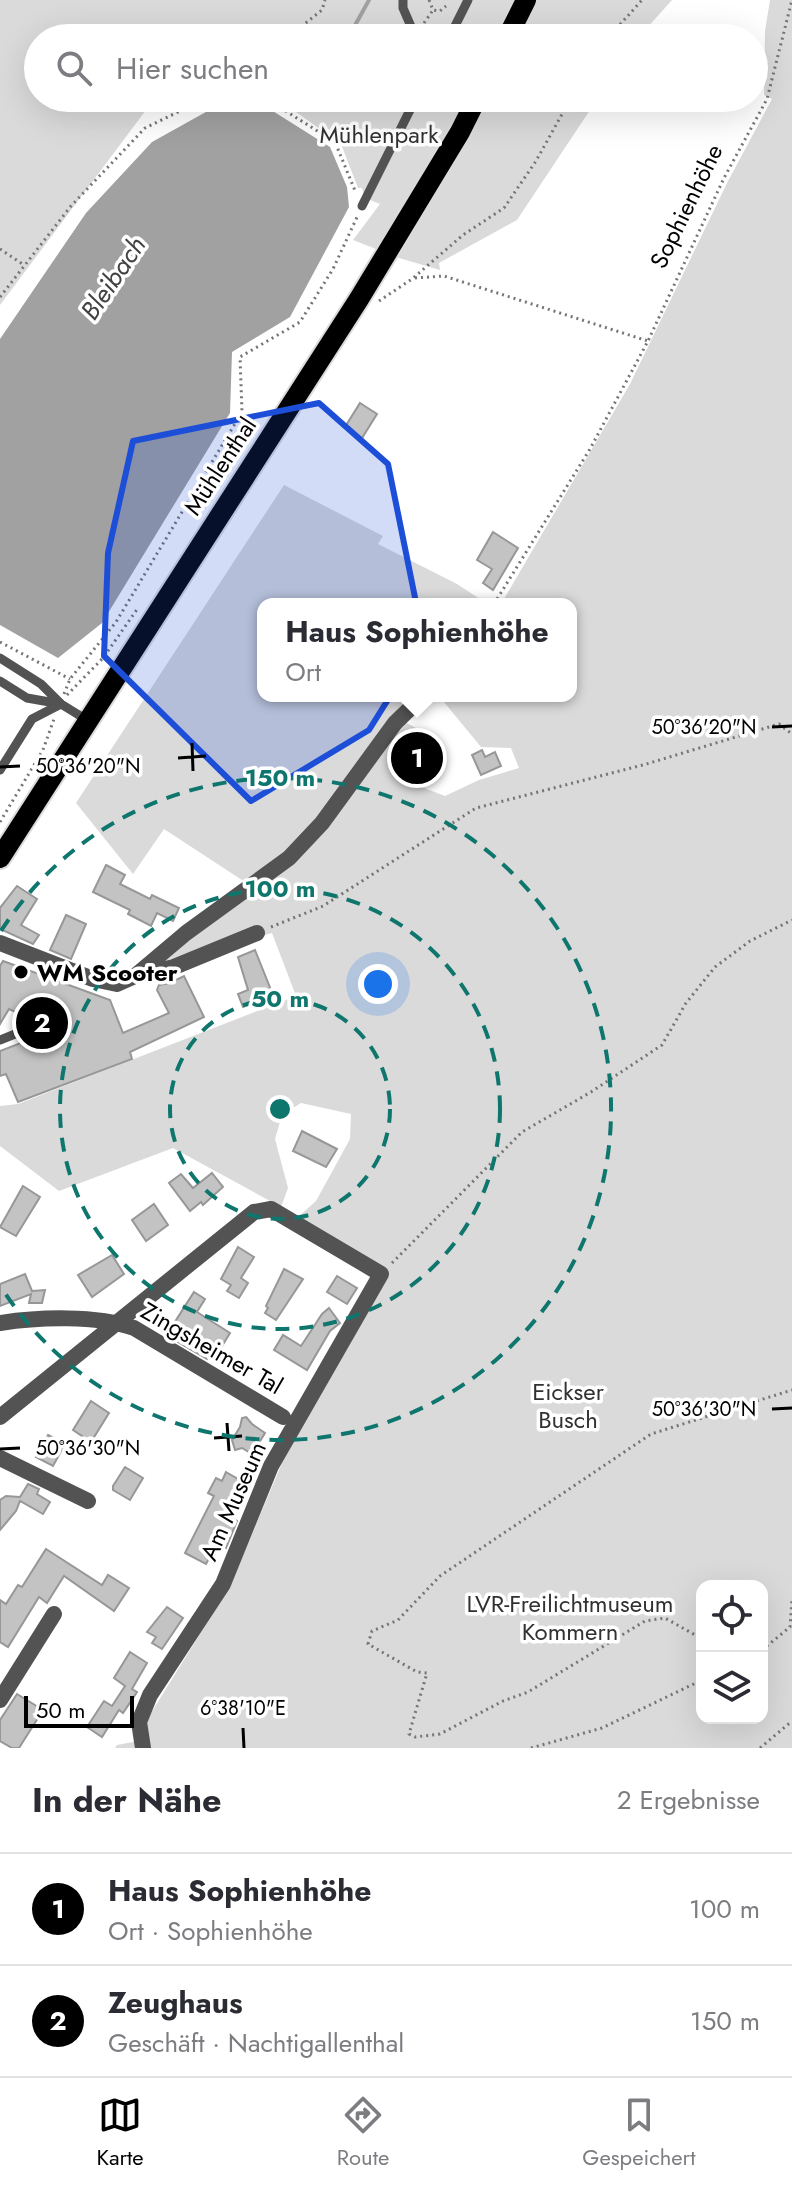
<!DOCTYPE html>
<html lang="de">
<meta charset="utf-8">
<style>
body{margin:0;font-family:Jost,sans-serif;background:#f2f2f3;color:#2b2b33}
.controls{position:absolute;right:24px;bottom:24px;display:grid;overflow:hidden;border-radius:16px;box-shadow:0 8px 32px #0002}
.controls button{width:72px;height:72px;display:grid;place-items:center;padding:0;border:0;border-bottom:2px solid #e1e1e2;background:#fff;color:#2b2b33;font:40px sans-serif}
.scale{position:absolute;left:24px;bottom:20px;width:110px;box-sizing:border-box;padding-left:8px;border:4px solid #000;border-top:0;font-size:22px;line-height:28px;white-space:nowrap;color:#000;-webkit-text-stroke:6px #fff;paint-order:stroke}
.you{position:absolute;left:378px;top:984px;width:28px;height:28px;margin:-20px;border:6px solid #fff;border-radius:50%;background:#1a73e8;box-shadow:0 0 0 12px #1a73e833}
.badge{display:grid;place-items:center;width:52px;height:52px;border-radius:50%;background:#000;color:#fff;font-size:26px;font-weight:700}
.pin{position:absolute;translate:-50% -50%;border:4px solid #fff;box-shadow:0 2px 8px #0006}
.popup{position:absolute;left:257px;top:598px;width:320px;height:104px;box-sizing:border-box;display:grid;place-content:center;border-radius:16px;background:#fff;filter:drop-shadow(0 2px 6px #0005);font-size:26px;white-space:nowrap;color:#7c7c81}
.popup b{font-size:30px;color:#2b2b33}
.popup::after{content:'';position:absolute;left:50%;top:100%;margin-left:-16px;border:16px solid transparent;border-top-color:#fff}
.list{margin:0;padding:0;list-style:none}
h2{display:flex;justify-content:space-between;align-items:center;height:104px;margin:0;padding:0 32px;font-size:34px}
h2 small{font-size:26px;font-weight:400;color:#7c7c81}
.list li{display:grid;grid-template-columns:52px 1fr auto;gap:24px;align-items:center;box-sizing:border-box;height:112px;padding:0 32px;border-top:2px solid #e1e1e2}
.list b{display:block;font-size:30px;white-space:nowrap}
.list p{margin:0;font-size:26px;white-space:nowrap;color:#7c7c81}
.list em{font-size:26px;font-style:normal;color:#7c7c81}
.icon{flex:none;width:44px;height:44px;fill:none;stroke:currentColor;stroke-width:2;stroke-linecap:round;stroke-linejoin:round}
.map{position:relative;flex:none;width:792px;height:1748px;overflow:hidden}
.search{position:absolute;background:#fff;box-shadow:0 8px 32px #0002;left:24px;right:24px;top:24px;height:88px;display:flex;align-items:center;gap:20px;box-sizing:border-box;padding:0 28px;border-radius:44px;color:#7c7c81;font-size:30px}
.sheet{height:328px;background:#fff}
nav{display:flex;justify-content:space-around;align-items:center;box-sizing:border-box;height:112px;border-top:2px solid #e1e1e2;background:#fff;font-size:22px;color:#7c7c81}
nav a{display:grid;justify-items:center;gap:4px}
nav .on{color:#000}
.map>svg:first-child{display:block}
.green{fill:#dadada;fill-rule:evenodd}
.water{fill:#a1a1a1}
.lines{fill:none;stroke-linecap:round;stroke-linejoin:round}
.stream{stroke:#a1a1a1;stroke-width:4}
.building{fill:#c3c3c3;stroke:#979797;stroke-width:2}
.primary-casing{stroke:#dbdbdb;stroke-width:24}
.path{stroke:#757575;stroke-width:3;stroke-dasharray:2 4;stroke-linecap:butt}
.lane{stroke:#535353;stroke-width:9}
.street{stroke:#535353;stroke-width:16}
.primary{stroke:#000;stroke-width:20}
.marked{fill:#1d4ed8;fill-opacity:0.2;stroke:#1d4ed8;stroke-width:6;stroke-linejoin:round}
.ticks{fill:none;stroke:#000;stroke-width:3}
.ring{fill:none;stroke:#0f766e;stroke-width:4;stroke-dasharray:14 10}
.poi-dot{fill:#000;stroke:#fff;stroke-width:3}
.labels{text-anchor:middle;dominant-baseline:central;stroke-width:7;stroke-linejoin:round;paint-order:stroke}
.park-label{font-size:24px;fill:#313131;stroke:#fff}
.street-label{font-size:24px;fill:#000;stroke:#fff}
.poi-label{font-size:24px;font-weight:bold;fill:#000;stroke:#fff;text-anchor:start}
.water-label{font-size:26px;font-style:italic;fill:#424242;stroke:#fff}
.ticks-label{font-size:20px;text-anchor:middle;fill:#000;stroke:#fff;stroke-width:7;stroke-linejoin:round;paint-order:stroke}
.centre{fill:#0f766e;stroke:#fff;stroke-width:4}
.ring-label{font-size:24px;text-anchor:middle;font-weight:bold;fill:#0f766e;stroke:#fff;stroke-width:7;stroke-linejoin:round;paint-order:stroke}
</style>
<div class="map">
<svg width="792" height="1748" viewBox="0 0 792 1748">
<rect width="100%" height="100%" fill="#fff"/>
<g class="green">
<path d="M0,0H672L638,38H38V98H155L0,305Z"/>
<path d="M770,0H792V1748H115L117,1745L133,1742L231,1584L282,1463L383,1277L297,1218L316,1201L350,1139L351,1114L301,1103L282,1115L275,1139L288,1188L281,1207L173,1148L59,1191L0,1146V1106L18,1104L296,996L272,933L161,965L159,959L274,875L403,721L416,728L400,756L398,778L445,796L479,780L519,768L511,748L481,747L439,696H571V604H501L630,384L728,181L772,99L764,95L765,31ZM702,1586H762V1718H702Z"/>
<path d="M252,98H598L517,220L439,263L440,270L399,258L353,240L380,204L365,198L362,188H358L341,144L282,102L274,98L265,107Z"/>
<path d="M284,485L383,536L378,544L457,584L486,603L263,604V696H414L290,854L248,884L164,829L133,874L76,803Z"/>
</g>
<path class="water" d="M231,98H252L330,147L347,187L349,207L290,317L232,352L230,413L102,623L58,658L0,625V339L86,213L152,142Z"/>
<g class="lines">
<path class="stream" d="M348,38L369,0"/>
</g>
<g class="building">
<path d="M360,403L377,414L362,438L345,427Z"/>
<path d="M493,532L518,548L493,590L483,583L492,569L477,560Z"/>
<path d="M411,744L435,763L426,774L403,756Z"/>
<path d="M482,750L485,757L495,752L501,766L481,775L472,755Z"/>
<path d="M106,865L125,875L120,884L150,899L152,895L179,908L173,921L157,913L151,926L128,914L130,910L93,892Z"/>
<path d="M17,886L37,899L21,925L39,935L33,944L0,929V908Z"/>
<path d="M66,915L86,924L71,959L50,950Z"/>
<path d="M255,950L273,995L243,1007L238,994L248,990L238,957Z"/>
<path d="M3,961L110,1000L123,1033L169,1013L157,990L159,985L170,983L184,976L204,1017L130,1052L132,1059L18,1102L6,1074L0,1076V1051L39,1036L33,1020L9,1009L0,1024V966Z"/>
<path d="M302,1131L337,1149L326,1167L293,1151Z"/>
<path d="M212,1173L223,1187L203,1205L201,1202L190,1211L169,1183L181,1174L193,1188Z"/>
<path d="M23,1186L40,1197L16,1236L0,1227Z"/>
<path d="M154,1204L168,1225L146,1241L132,1220Z"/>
<path d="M238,1247L254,1257L241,1278L248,1283L239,1298L227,1291L231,1285L221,1279Z"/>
<path d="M112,1255L124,1274L92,1297L78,1275Z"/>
<path d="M284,1269L303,1279L276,1320L265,1313L268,1308L266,1306Z"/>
<path d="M25,1274L32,1291L45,1290L42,1303H29L31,1294L0,1306V1284Z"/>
<path d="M337,1276L357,1288L347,1304L327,1292Z"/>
<path d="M194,1292L205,1299L197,1312L230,1333L216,1356L211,1353L207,1359L171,1338L176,1331L171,1328Z"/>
<path d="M329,1308L340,1323L330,1331L307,1370L274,1350L283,1335L301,1346L322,1314Z"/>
<path d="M91,1401L109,1413L91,1442L73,1430Z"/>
<path d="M246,1417L252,1424L265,1433L252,1454L242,1448L235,1450L232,1440L240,1427L242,1418Z"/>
<path d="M48,1435L65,1444L53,1466L36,1457Z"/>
<path d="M125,1467L143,1478L130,1500L113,1490V1486Z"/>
<path d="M226,1472L243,1482L226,1514L237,1521L226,1548L217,1544L206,1564L185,1553L214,1496L208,1493L216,1478L222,1481Z"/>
<path d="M28,1484L39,1489L37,1494L50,1502L43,1514L20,1501L16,1511L0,1530V1500L6,1496L20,1497Z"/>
<path d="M46,1549L102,1585L108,1575L129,1588L114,1611L64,1576L47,1603L39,1597L8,1647L0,1642V1600L6,1604L18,1585L22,1587Z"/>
<path d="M167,1607L183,1618L162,1649L152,1643L156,1637L147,1632Z"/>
<path d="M130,1652L147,1663L132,1689L137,1692L123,1713L119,1710L102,1737L87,1727L104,1701L112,1706L125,1686L114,1678Z"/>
<path d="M17,1694L43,1710L19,1748H12L0,1741V1720Z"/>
</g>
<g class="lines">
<g class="primary-casing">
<g id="primary">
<path d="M507,38L526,0"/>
<path d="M0,858L359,299L460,132L477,98"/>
</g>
</g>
<g class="path">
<path d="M429,0L433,10L440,11L446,6"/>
<path d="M424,23L433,10"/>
<path d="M287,38L322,10L325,0"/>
<path d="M608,38L642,0"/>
<path d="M265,98L335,142L356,193"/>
<path d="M0,249L24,265"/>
<path d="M415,278L444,276L648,341"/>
<path d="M0,297L71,206L145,128L207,98"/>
<path d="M379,301L412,279L463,235L504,208L536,161L571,98"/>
<path d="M494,604L590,449L648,341L724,178L767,99L792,0"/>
<path d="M0,642L70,679"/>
<path d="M64,694L70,679L116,622L242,412L240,357L300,322L333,269L358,215"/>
<path d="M67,695L103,658L138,608"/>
<path d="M0,822L43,750L54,719"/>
<path d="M271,927L323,906L476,808L643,765L779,724L792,734"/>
<path d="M392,1263L522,1132L591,1092L662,1045L686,1003L715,967L750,941L792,920"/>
<path d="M702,1643L697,1636L665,1618L645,1621L528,1692L503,1701L440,1734L415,1737L409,1734L427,1673L417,1672L368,1644L372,1631L398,1620L440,1576L651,1434L792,1390"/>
<path d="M762,1650L790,1627L792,1600"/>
<path d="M531,1748L602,1728L702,1680"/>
<path d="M760,1748L792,1721"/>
</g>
<g class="lane">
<path d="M403,0V8L416,38"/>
<path d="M449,38L468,0"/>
<path d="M362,206L416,98"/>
<path d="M0,658L41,684L61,704L87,720"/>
<path d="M0,681L27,698L61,704"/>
<path d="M0,770L32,719L61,704"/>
<path d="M0,1040L25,1030"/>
</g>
<g class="street">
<path d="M0,943L93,979L117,984L135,976L174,967L257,933"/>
<path d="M135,976L186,933L289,858L322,823L395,723L423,696"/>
<path d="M0,1323C39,1317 96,1315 134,1328L283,1417"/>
<path d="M0,1417L254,1212L271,1209L381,1274L271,1466L223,1584L150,1695L139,1722L143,1748"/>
<path d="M0,1458L88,1501"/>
<path d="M0,1700L54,1614"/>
</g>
<use href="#primary" class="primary"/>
</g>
<path class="marked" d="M319,403L388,464L424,642L369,730L251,801L104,656L108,553L133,441Z"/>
<path class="ticks" d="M772,727L792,726M192,743L193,771M178,758L206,756M0,767L20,766M772,1409L792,1408M227,1423L229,1451M214,1438L242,1436M0,1449L20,1448M243,1728L244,1748"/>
<g class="ring">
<circle cx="280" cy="1109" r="110"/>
<circle cx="280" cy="1109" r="220"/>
<path d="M1 931A331 331 0 1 1 1 1287"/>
</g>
<circle class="poi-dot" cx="21" cy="972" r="8"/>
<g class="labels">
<g class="park-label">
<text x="379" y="134">Mühlenpark</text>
<text x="568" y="1391">Eickser<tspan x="568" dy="28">Busch</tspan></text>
<text x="570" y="1603">LVR-Freilichtmuseum<tspan x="570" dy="28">Kommern</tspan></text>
</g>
<g class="street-label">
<text transform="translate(686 206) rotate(-64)">Sophienhöhe</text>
<text transform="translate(220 466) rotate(-57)">Mühlenthal</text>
<text transform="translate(212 1348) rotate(30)">Zingsheimer Tal</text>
<text transform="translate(233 1501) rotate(-66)">Am Museum</text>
</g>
<g class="poi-label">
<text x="37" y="972">WM Scooter</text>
</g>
<g class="water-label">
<text transform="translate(113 278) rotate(-56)">Bleibach</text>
</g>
</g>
<g class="ticks-label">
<text x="704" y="734">50°36'20"N</text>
<text x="88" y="773">50°36'20"N</text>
<text x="704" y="1416">50°36'30"N</text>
<text x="88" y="1455">50°36'30"N</text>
<text x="243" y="1715">6°38'10"E</text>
</g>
<circle cx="280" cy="1109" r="12" class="centre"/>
<g class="ring-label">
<text x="280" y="786">150 m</text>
<text x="280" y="897">100 m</text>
<text x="280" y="1007">50 m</text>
</g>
</svg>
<div class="controls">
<button><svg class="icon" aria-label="locate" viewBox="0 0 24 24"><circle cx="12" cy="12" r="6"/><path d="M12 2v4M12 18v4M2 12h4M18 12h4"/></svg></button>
<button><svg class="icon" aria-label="layers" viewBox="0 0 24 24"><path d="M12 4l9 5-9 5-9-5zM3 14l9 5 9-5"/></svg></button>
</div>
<div class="scale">50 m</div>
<div class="you"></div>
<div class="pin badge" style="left:417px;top:758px">1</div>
<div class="popup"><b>Haus Sophienhöhe</b>Ort</div>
<div class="pin badge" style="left:42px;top:1023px">2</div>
<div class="search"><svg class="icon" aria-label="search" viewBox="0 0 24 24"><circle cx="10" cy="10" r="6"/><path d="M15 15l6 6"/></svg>Hier suchen</div>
</div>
<section class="sheet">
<h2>In der Nähe<small>2 Ergebnisse</small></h2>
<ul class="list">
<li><span class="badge">1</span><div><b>Haus Sophienhöhe</b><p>Ort · Sophienhöhe</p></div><em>100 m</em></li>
<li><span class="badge">2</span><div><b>Zeughaus</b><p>Geschäft · Nachtigallenthal</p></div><em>150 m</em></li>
</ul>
</section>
<nav>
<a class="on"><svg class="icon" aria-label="map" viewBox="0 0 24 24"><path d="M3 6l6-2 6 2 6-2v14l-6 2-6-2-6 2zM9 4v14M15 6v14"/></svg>Karte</a>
<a><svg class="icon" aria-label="directions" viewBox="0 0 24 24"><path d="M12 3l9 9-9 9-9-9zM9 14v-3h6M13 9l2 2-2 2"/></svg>Route</a>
<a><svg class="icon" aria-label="saved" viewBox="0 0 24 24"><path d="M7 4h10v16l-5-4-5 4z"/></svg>Gespeichert</a>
</nav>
